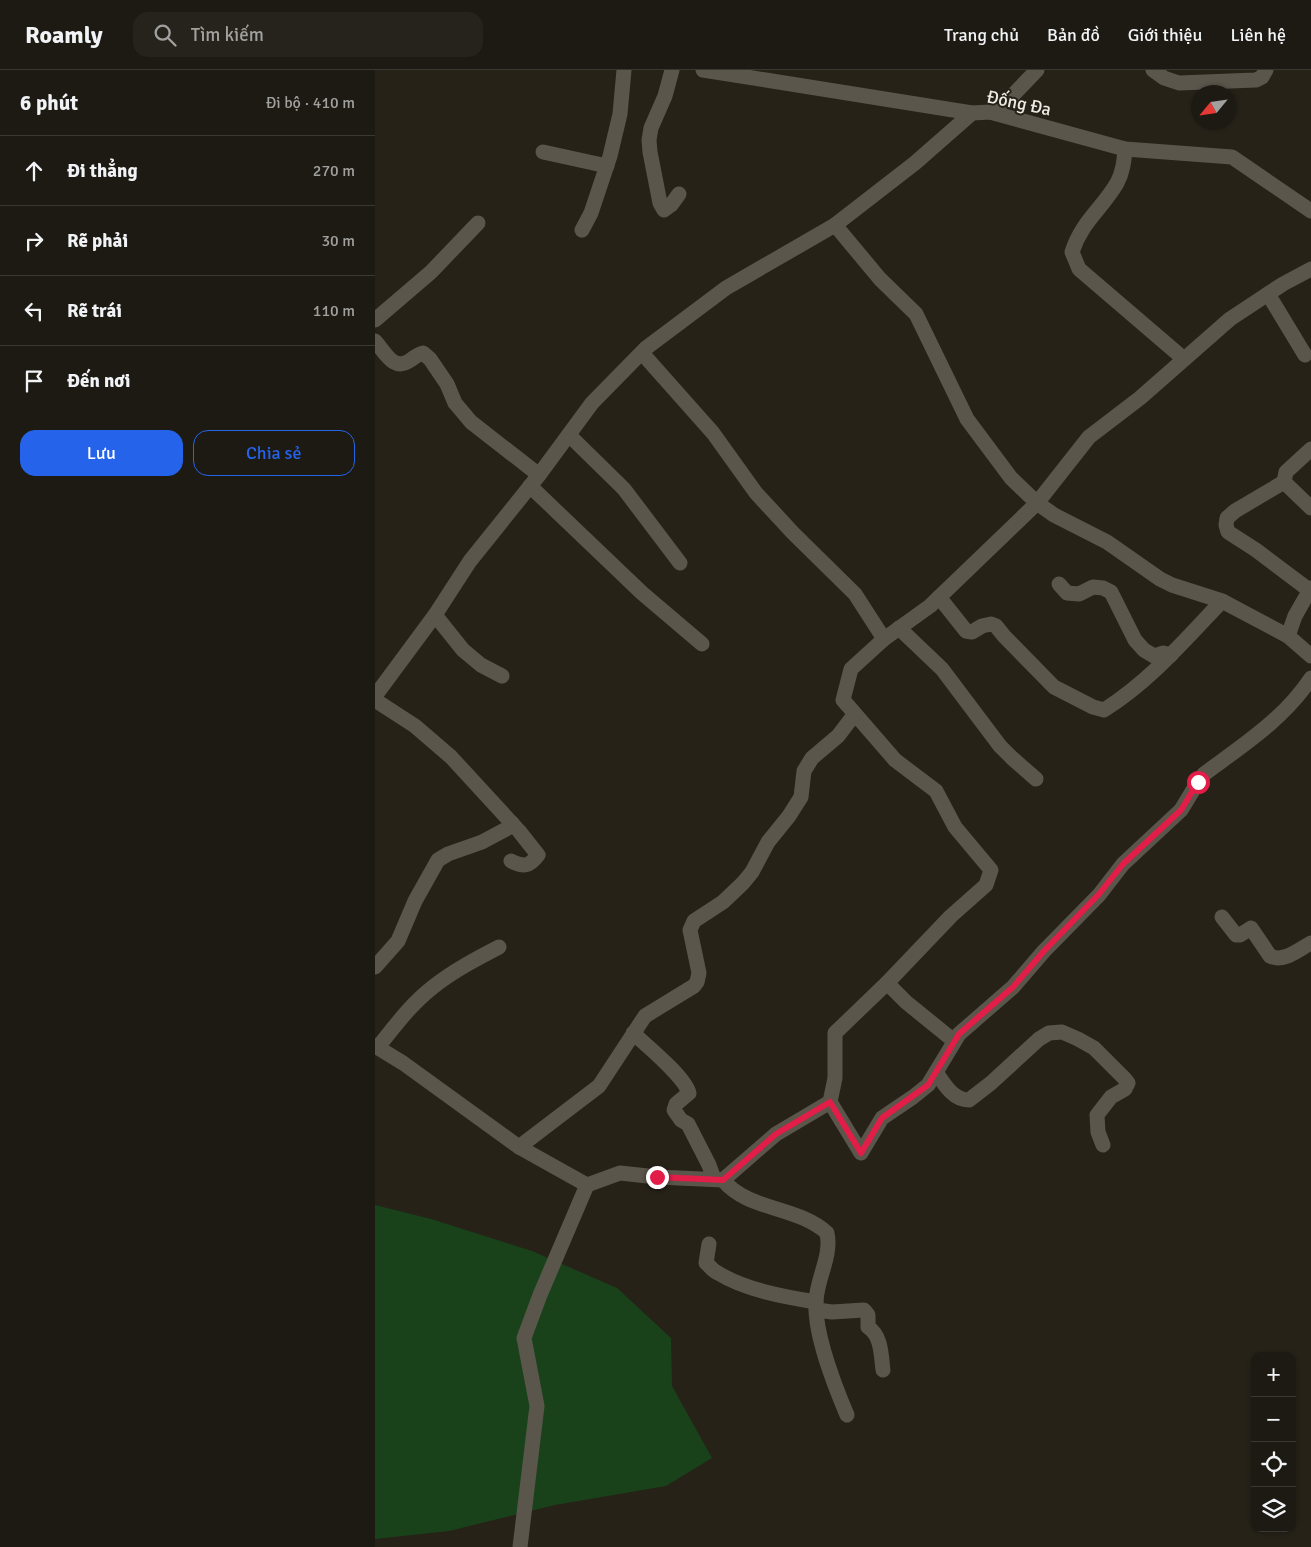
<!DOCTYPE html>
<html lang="vi">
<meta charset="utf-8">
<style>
body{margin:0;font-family:Signika,sans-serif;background:#25231b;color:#f1f3f6}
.controls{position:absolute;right:15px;bottom:15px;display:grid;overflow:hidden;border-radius:10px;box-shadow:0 1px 4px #0004}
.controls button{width:45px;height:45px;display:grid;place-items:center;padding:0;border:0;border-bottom:1px solid #3a3832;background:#1c1a12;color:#f1f3f6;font:25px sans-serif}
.compass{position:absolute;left:816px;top:15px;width:45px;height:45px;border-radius:50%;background:#1c1a12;box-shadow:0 1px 4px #0004;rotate:241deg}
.stop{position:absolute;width:15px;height:15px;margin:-11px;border:4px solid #e11d48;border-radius:50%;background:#fff}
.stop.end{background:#e11d48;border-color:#fff;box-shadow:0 1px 5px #0008}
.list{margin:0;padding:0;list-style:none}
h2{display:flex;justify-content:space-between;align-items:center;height:65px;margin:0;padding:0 20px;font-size:21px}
h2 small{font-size:16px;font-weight:400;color:#a0a19f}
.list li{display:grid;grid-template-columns:32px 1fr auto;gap:15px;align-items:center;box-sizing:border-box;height:70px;padding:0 20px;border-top:1px solid #3a3832}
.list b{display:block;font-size:19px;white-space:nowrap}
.list em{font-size:16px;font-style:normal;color:#a0a19f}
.actions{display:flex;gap:10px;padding:15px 20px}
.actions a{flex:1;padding:11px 0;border:1px solid #2563eb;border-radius:15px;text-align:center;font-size:18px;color:#2563eb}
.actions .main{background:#2563eb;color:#fff}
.icon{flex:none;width:28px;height:28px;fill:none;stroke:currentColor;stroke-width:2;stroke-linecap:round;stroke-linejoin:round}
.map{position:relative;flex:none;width:936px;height:1477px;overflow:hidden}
header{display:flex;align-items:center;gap:30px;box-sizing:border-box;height:70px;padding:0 25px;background:#1c1a12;border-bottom:1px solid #3a3832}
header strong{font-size:24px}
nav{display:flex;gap:28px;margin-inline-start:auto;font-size:18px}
.search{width:350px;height:45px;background:#25231b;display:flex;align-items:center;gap:12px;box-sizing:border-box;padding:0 18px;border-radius:15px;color:#a0a19f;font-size:19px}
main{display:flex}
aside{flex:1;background:#1c1a12}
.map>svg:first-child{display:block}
.green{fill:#19421b}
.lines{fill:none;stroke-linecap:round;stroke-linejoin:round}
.minor{stroke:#5b564b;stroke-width:15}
.route{stroke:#e11d48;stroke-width:6}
.labels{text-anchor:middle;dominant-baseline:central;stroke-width:4;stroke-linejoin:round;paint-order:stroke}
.street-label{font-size:18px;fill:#eeebe4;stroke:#262218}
</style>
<header>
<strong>Roamly</strong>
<div class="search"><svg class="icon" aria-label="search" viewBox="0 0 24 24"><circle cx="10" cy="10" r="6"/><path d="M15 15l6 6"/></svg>Tìm kiếm</div>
<nav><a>Trang chủ</a><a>Bản đồ</a><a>Giới thiệu</a><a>Liên hệ</a></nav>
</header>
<main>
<aside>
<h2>6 phút<small>Đi bộ · 410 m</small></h2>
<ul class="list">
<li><svg class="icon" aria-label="ahead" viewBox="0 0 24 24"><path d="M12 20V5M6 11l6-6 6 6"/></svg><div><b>Đi thẳng</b></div><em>270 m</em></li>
<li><svg class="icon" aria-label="right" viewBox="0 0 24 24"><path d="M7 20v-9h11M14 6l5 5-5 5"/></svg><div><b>Rẽ phải</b></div><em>30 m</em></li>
<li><svg class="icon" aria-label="left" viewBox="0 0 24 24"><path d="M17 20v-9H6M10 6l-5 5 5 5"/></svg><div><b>Rẽ trái</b></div><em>110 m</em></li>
<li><svg class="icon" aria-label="arrive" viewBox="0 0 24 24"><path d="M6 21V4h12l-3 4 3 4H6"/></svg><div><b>Đến nơi</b></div></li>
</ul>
<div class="actions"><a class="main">Lưu</a><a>Chia sẻ</a></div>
</aside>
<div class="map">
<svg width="936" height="1477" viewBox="0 0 936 1477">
<rect width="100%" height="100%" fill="#262218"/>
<path class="green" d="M0,1135L56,1149L157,1181L242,1218L296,1268L297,1316L337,1388L291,1416L180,1435L74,1461L0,1469Z"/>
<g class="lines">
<g class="minor">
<path d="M297,0L290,26L276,58L274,70L275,82L285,133L289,140L296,135L304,124"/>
<path d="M328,0L597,43L615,42L750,79L857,87L936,141"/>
<path d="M778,0L789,8L804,13L881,10L887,7L891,0"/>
<path d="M615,42L638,25L662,0"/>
<path d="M750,79C749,91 748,102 742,113C727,139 707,151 697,182L704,199L809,289"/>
<path d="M168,82L232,96"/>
<path d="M460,155L540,93L597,43"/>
<path d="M207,160L216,143L235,86L245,44L249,0"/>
<path d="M893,224L930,285"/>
<path d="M0,250L56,202L103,153"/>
<path d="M0,271C10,282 18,301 34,291C39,288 43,284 48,283L55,289L72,314L80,333L96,352L164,405"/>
<path d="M267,283L338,363L381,423L418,463L480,524L509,569L555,536L662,433L714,367L765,328L855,249L908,214L936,199"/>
<path d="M194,365L249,419L305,493"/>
<path d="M936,379L911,402L909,412L936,438"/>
<path d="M909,412L860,441L852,448L851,455L853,462L881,480L934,520"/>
<path d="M155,416L267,523L327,574"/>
<path d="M684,514L692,523L704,524L718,517L728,518L736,522L760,570L769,580L779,586L788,583L796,585"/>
<path d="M564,527L591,561L597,562L607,556L616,554L621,556L629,566L679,617L718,637L729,640C775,611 810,570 847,531"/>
<path d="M60,545L88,580L106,595L127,606"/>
<path d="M524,558L567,599L625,676L637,688L661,709"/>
<path d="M913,566L920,546L936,518"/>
<path d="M0,626L60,545L95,491L164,405L217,333L271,278L351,218L460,155L505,209L541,244L592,349L636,408L662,433L679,445L732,472L785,509L797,515L847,531L913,566L936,586"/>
<path d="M0,630L40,656L76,687L144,761L163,785C154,797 149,797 136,791"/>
<path d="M847,847L861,865H865L876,858L895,886C909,893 924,879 936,873"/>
<path d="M0,897L23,871L40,831L63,790L73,784L107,772L135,757L137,753"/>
<path d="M512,913L531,932L579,971"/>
<path d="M258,963C272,976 309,1006 314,1023L301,1034L299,1040L306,1050L313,1054L334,1095L339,1109"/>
<path d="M0,976L28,993L144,1077L212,1115L245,1103L282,1107L348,1110L401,1064L455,1032L460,1008V963L512,913L576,846L611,815L616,800L580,757L561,721L520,690L468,630L476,599L509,569"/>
<path d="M3,977C20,956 36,934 58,917C78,901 101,889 124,877"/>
<path d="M455,1032L486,1083L507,1048L538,1027L553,1015L561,1002"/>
<path d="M728,1075L723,1062L722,1045L736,1027L750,1019L753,1013L749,1008L719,978L703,969L687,962L674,963L664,969L616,1013L594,1030C578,1030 569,1014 561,1002L584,964L638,917L669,881L724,825L748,794L806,740L823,712L829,704C868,675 909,649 936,608"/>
<path d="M144,1077L224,1016L270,946L319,916L322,912L324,903L315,860L319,851L348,832L368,813L377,802L393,772L414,746L426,727L429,701L437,688L463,666L479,645"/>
<path d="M348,1110C373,1141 423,1136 452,1163C457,1186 442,1208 441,1231C439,1264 459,1314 472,1345"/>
<path d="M334,1174L331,1193C335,1196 338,1201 343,1203C370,1220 410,1227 441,1232"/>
<path d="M442,1240L457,1242L489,1240L493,1245V1257C507,1266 506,1286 508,1300"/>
<path d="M145,1477L162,1336L149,1268L165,1225L212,1115"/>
</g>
</g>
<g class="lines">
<path class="route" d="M282,1107L348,1110L401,1064L455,1032L486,1083L507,1048L553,1015L584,964L638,917L669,881L724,824L748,794L806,740L823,712"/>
</g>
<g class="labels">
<g class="street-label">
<text transform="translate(644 33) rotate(12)">Đống Đa</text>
</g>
</g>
</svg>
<div class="controls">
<button>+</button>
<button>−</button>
<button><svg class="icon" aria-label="locate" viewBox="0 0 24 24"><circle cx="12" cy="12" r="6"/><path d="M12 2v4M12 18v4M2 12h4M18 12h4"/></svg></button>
<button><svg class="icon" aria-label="layers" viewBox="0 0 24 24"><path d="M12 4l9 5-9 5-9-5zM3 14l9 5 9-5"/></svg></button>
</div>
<svg class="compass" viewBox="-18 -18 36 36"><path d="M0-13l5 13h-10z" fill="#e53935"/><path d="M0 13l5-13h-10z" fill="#a0a19f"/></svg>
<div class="stop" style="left:823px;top:712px"></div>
<div class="stop end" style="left:282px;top:1107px"></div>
</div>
</main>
